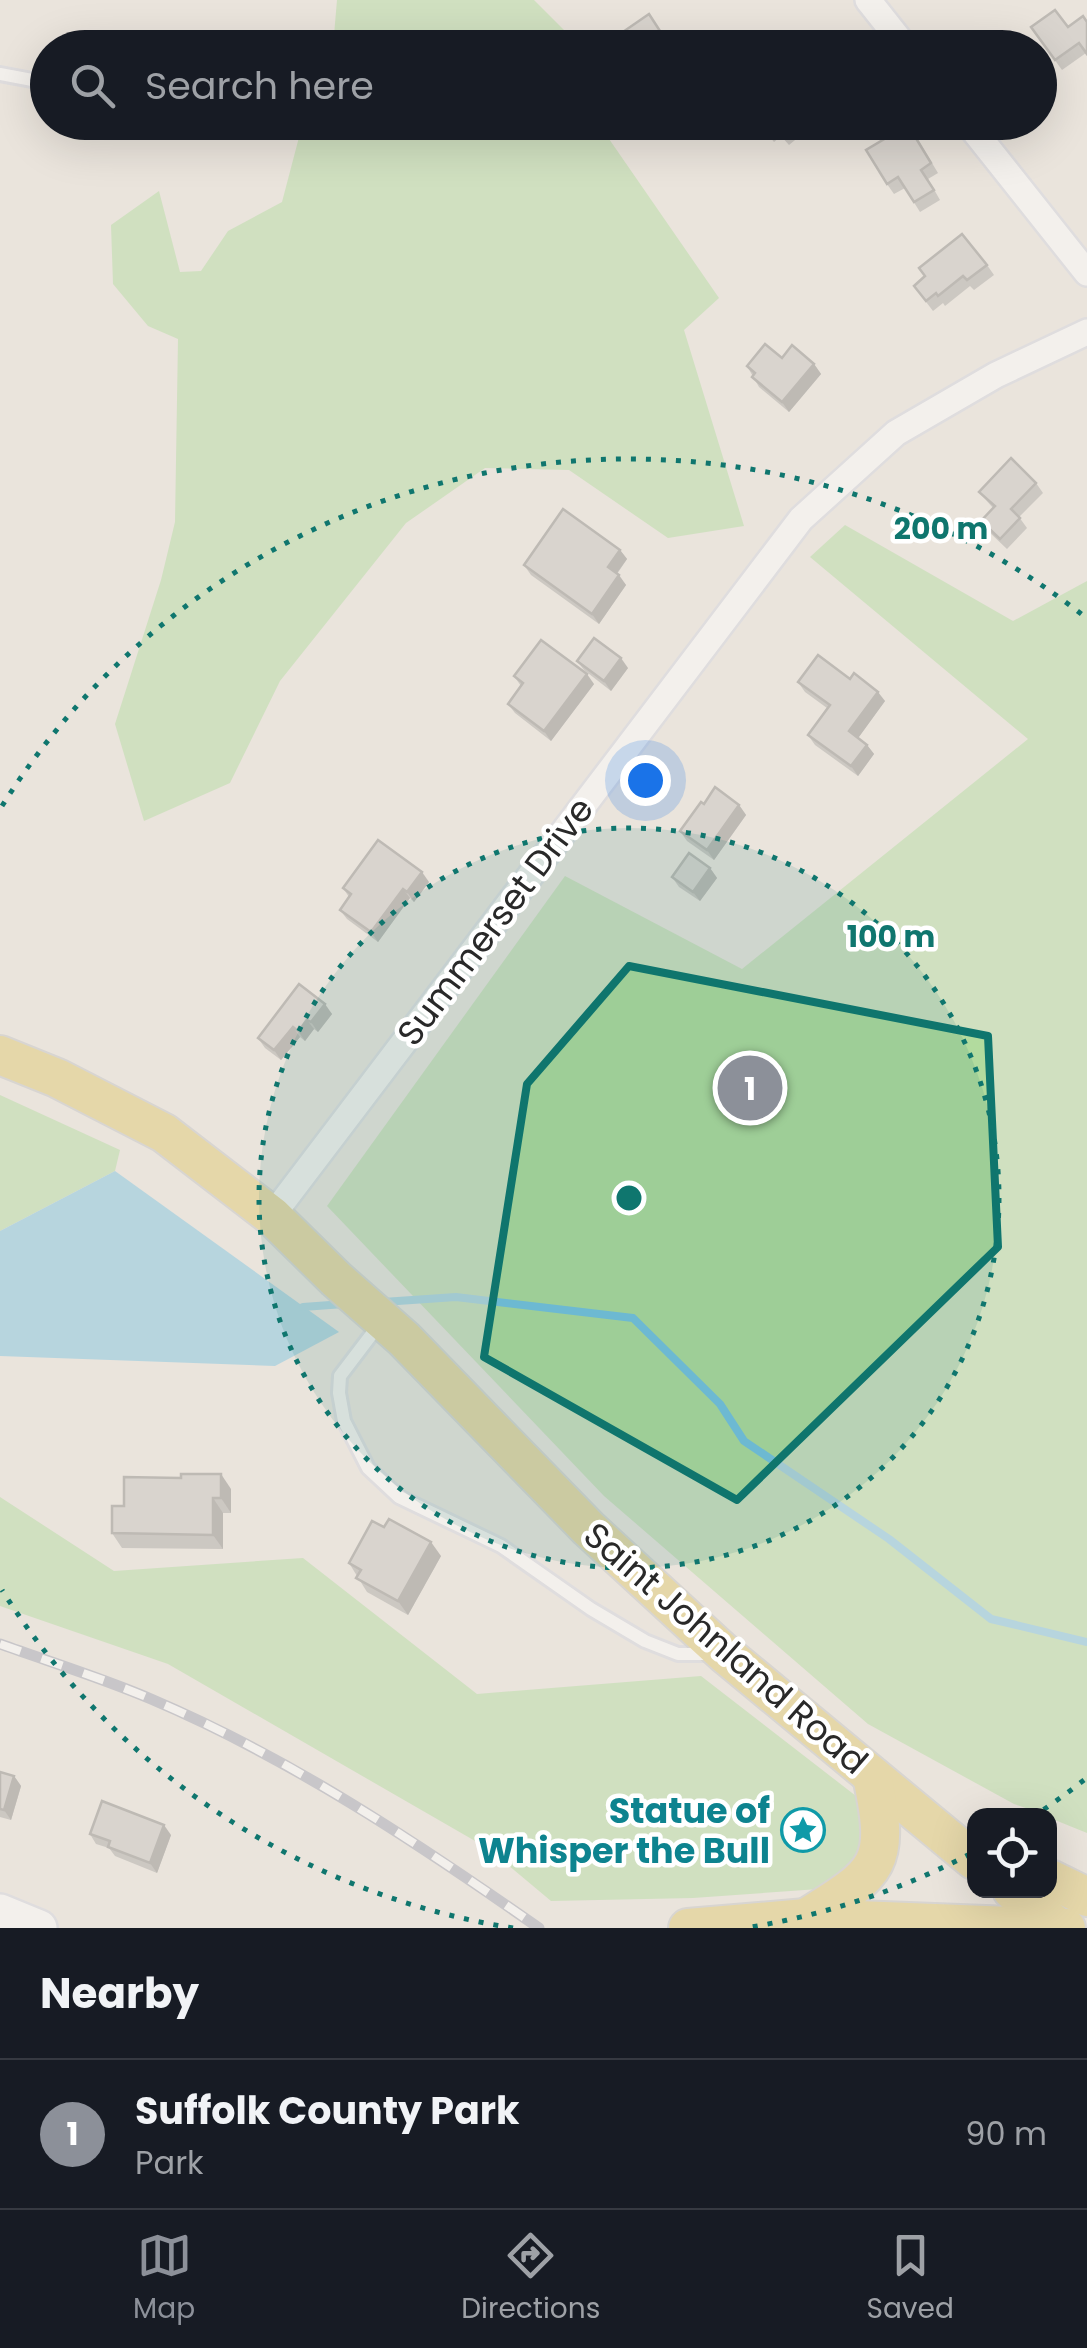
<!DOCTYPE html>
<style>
body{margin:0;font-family:Poppins,sans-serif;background:#20242c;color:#f1f3f6}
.controls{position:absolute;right:30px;bottom:30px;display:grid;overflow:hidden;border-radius:20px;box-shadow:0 10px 40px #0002}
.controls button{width:90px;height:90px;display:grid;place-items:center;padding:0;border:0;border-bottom:2px solid #363941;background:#171b24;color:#f1f3f6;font:50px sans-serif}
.you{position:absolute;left:645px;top:780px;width:35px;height:35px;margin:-25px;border:8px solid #fff;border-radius:50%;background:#1a73e8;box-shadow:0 0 0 15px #1a73e833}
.badge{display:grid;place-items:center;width:65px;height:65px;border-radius:50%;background:#8c9099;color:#fff;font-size:32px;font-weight:700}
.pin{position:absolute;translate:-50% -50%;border:5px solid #fff;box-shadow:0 2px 10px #0006}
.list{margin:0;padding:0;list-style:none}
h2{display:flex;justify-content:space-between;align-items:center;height:130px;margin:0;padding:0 40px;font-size:42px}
h2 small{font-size:32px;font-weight:400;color:#9ea1a6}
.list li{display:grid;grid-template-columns:65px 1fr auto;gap:30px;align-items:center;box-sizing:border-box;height:150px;padding:0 40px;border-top:2px solid #363941}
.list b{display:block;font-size:38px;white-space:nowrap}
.list p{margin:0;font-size:32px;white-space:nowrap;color:#9ea1a6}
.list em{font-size:32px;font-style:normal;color:#9ea1a6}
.icon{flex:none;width:55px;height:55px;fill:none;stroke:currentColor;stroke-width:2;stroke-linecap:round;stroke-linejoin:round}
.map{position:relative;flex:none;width:1087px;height:1928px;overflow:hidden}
.search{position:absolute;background:#171b24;box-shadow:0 10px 40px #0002;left:30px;right:30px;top:30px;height:110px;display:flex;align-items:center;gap:25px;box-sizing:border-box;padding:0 35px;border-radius:55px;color:#9ea1a6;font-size:38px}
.sheet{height:280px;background:#171b24}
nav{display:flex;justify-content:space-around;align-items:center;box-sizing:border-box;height:140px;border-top:2px solid #363941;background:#171b24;font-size:28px;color:#9ea1a6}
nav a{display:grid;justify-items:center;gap:5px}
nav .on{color:#8c9099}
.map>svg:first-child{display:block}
.green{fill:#b2db9e}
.water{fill:#7ac3e1}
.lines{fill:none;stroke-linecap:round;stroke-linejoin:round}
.stream{stroke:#7ac3e1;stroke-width:8}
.lane-casing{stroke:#d2d4e0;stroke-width:18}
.street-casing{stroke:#d2d4e0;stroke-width:30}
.secondary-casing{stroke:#d2d4e0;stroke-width:40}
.primary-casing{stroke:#c3c3c3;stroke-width:42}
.lane{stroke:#fff;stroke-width:12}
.street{stroke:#fff;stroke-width:25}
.secondary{stroke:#fff;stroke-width:35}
.primary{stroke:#e1c86a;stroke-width:38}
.rail-casing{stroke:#a0a2b1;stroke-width:11}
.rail{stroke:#fff;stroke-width:8;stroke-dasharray:22;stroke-linecap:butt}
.wall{fill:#a9a6a2}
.shaded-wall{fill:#8a8784}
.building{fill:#c5c1bc;stroke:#8a8784;stroke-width:2.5}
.marked{fill:none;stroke:#0f766e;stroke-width:8;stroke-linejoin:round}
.ring{fill:none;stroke:#0f766e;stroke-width:5;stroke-dasharray:5 10}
.labels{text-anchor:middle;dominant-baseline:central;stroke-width:9;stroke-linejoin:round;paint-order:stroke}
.street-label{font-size:35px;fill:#292929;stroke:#fff}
.culture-label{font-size:35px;font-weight:bold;fill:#0d838f;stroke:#fff;text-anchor:end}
.centre{fill:#0f766e;stroke:#fff;stroke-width:5}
.ring-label{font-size:30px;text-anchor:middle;font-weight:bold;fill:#0f766e;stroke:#fff;stroke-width:9;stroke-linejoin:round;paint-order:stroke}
</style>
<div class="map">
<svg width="1087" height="1928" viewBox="0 0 1087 1928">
<rect width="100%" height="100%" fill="#eae4dc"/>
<g class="green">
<path d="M337,0H534L581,47H333Z"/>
<path d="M303,122L598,123L719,298L684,330L744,526L668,538L569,470L485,468L406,523L280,681L230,783L144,821L115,724L161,580L175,522L178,339L148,326L113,284L111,225L159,191L180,272L201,271L228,231L282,202Z"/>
<path d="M845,525L1013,621L1087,581V1833L1050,1818V1816L1014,1804L868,1724L604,1496L327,1206L565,876L742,969L1028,739L810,557Z"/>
<path d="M0,1095L120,1150L115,1171L0,1231Z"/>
<path d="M0,1497L114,1571L303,1558L477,1694L701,1676L856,1796L873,1831L864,1868L833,1888L693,1898L551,1901L489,1849L168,1664L0,1606Z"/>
</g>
<path class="water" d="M115,1171L339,1332L275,1366L0,1356V1231Z"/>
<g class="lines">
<g class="stream">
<path d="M383,1302L456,1297L633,1318L720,1404L744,1441L889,1539L991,1619L1087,1642"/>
<path d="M303,1307L344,1304"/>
</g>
<g class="lane-casing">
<g id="lane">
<path d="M0,74L48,83"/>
<path d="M381,1322L340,1376L339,1393L344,1421L368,1468L399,1497L501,1546L591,1609L645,1641L678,1654H713"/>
</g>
</g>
<g class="street-casing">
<g id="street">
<path d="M868,0L906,48"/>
<path d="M967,122L1087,273"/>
<path d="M272,1216L801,519L896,433L996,375L1087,332"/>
</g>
</g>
<g class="secondary-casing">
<path id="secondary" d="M0,1912L39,1928"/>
</g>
<g class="primary-casing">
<g id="primary">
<path d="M0,1055L57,1078L164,1133L272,1216L336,1279L404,1339L588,1528L725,1654L974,1860"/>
<path d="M1050,1879L1087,1897"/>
<path d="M1012,1890L1055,1925"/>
<path d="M806,1918C880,1872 891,1865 872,1776"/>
<path d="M688,1928L806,1918L1066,1928"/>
</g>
</g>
<use href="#lane" class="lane"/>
<use href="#street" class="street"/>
<use href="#secondary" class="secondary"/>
<use href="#primary" class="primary"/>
<g class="rail-casing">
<path id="rail" d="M0,1644C50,1662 102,1678 151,1699C290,1758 416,1842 539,1928"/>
</g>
<use href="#rail" class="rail"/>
</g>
<g class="wall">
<path d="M1031,27H1068L1086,53L1062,70Z"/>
<path d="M758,122H817L789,145L781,136L774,142Z"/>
<path d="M915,135L938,173L928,179L940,200L920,212L905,188L894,194L887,184Z"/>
<path d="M987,265L994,275L974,290L970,286L945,306L943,303L933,311L914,286Z"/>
<path d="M782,358L814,364L821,374L789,412L759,387L747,366Z"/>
<path d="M1036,483L1043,493L1019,517L1027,528L1007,549L988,531L981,521L993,508L979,492Z"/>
<path d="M620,550L627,559L617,574L626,585L599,624L531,575L524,565Z"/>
<path d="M577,661L628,668L611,691L584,670Z"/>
<path d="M514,676L594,684L551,741L515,713L508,704L521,686Z"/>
<path d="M850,679L885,701L858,738L867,745L874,754L858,776L815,745L808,735L827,708L805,692L798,682Z"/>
<path d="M739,805L746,815L714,860L687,841L680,831Z"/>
<path d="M710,868L717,878L700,901L679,887L672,877Z"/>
<path d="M429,882L414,902L410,898L378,942L347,919L340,910L349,897L343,888Z"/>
<path d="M299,984L332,1014L318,1032L314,1029L305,1041L300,1037L281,1060L265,1048L258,1038Z"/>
<path d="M231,1489V1513H223V1549L122,1548L112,1533Z"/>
<path d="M441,1556L408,1615L367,1592L349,1563Z"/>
<path d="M0,1772L14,1776L21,1786L11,1820L0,1817Z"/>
<path d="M90,1834L171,1835L157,1873L115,1856L109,1848L96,1844Z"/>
</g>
<g class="shaded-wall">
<path d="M814,364L821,374L789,412L782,402Z"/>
<path d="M620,550L627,559L614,577L608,567Z"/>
<path d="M619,575L626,585L599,624L592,614Z"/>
<path d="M621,658L628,668L611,691L604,681Z"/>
<path d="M587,674L594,684L551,741L544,731Z"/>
<path d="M878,692L885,701L856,741L849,731Z"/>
<path d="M867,745L874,754L858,776L851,766Z"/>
<path d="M739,805L746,815L714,860L707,850Z"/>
<path d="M710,868L717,878L700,901L693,892Z"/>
<path d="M422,872L429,882L414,902L407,892Z"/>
<path d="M403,889L410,898L378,942L371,932Z"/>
<path d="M325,1004L332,1014L318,1032L311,1022Z"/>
<path d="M307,1020L314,1029L305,1041L298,1031Z"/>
<path d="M293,1027L300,1037L281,1060L274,1050Z"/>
<path d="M221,1474L231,1489V1513L221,1498Z"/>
<path d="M213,1498L223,1513V1549L213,1535Z"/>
<path d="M431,1542L441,1556L408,1615L398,1601Z"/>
<path d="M14,1776L21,1786L11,1820L4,1810Z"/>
<path d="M164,1825L171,1835L157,1873L150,1863Z"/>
</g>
<g class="building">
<path d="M1055,10L1068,27L1083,16L1087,22V54L1079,43L1055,60L1031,27Z"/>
<path d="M649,14L671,48H625L617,36Z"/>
<path d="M759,122H798L782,135L775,126L767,132Z"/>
<path d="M908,125L931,163L921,170L934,190L914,202L898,177L887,184L866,150Z"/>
<path d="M962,234L987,265L967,280L963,276L938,296L936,293L926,301L914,286L925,276L919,268Z"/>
<path d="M765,344L782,358L792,345L814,364L782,402L752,377L755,373L747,366Z"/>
<path d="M1011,458L1036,483L1011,509L1020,518L1000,539L981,521L995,506L979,492Z"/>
<path d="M563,509L620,550L608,567L619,575L592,614L524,565Z"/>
<path d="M594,638L621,658L604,681L577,661Z"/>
<path d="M541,640L587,674L544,731L508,704L523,683L514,676Z"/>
<path d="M818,655L850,679L854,673L878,692L849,731L867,745L851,766L808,735L830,705L798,682Z"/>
<path d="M715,787L739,805L707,850L680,831L701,802L704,804Z"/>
<path d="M378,840L422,872L407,892L403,889L371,932L340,910L351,894L343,888Z"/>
<path d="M689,853L710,868L693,892L672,877Z"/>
<path d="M299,984L325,1004L311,1022L307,1020L298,1031L293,1027L274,1050L258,1038Z"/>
<path d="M181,1474H221V1498H213V1535L112,1533V1506H124V1477L181,1478Z"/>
<path d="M389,1519L431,1542L398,1601L356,1578L361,1570L349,1563L372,1521L384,1527Z"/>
<path d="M0,1772L14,1776L4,1810L0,1809Z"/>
<path d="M102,1801L164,1825L150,1863L108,1847L110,1841L90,1834Z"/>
</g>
<path d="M0 0H1087V1928H0ZM629,966L988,1036L998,1247L737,1500L484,1357L527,1084Z" fill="#eae4dc" fill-opacity=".55" fill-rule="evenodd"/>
<path class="marked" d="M629,966L988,1036L998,1247L737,1500L484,1357L527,1084Z"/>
<circle cx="629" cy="1198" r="370" fill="#0f766e" fill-opacity=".12"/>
<g class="ring">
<circle cx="629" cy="1198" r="370"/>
<path d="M1084 1780A739 739 0 0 1 1037 1814M970 1854A739 739 0 0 1 745 1928M513 1928A739 739 0 0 1 2 1590M2 806A739 739 0 0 1 1084 616"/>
</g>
<defs>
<g id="sight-ring" transform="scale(2.25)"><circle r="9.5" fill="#fff" stroke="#0f9aa8" stroke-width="1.5"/><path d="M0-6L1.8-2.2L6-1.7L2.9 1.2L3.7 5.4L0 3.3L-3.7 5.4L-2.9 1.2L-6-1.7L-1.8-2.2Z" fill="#0f9aa8"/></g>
</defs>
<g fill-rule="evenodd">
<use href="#sight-ring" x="803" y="1830"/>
</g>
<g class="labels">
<g class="street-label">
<text transform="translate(495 921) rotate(-53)">Summerset Drive</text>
<text transform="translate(726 1648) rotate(41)">Saint Johnland Road</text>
</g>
<g class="culture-label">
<text x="770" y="1810">Statue of<tspan x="770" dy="40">Whisper the Bull</tspan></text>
</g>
</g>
<circle cx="629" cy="1198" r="15" class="centre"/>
<g class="ring-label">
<text x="941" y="539">200 m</text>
<text x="891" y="947">100 m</text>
</g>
</svg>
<div class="controls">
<button><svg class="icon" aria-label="locate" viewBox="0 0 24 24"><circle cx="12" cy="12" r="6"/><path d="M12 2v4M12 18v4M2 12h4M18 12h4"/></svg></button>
</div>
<div class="you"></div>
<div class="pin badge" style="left:750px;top:1088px">1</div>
<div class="search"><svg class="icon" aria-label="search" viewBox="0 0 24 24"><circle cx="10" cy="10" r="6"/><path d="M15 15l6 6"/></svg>Search here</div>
</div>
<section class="sheet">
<h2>Nearby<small></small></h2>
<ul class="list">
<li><span class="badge">1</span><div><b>Suffolk County Park</b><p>Park</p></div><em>90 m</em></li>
</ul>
</section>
<nav>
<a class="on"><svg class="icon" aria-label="map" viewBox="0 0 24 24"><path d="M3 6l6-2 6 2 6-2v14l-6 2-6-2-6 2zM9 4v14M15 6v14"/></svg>Map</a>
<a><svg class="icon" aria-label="directions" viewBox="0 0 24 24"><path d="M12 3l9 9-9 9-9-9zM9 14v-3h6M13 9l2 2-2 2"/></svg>Directions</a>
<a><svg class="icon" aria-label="saved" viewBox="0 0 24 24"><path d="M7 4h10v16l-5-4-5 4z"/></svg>Saved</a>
</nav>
